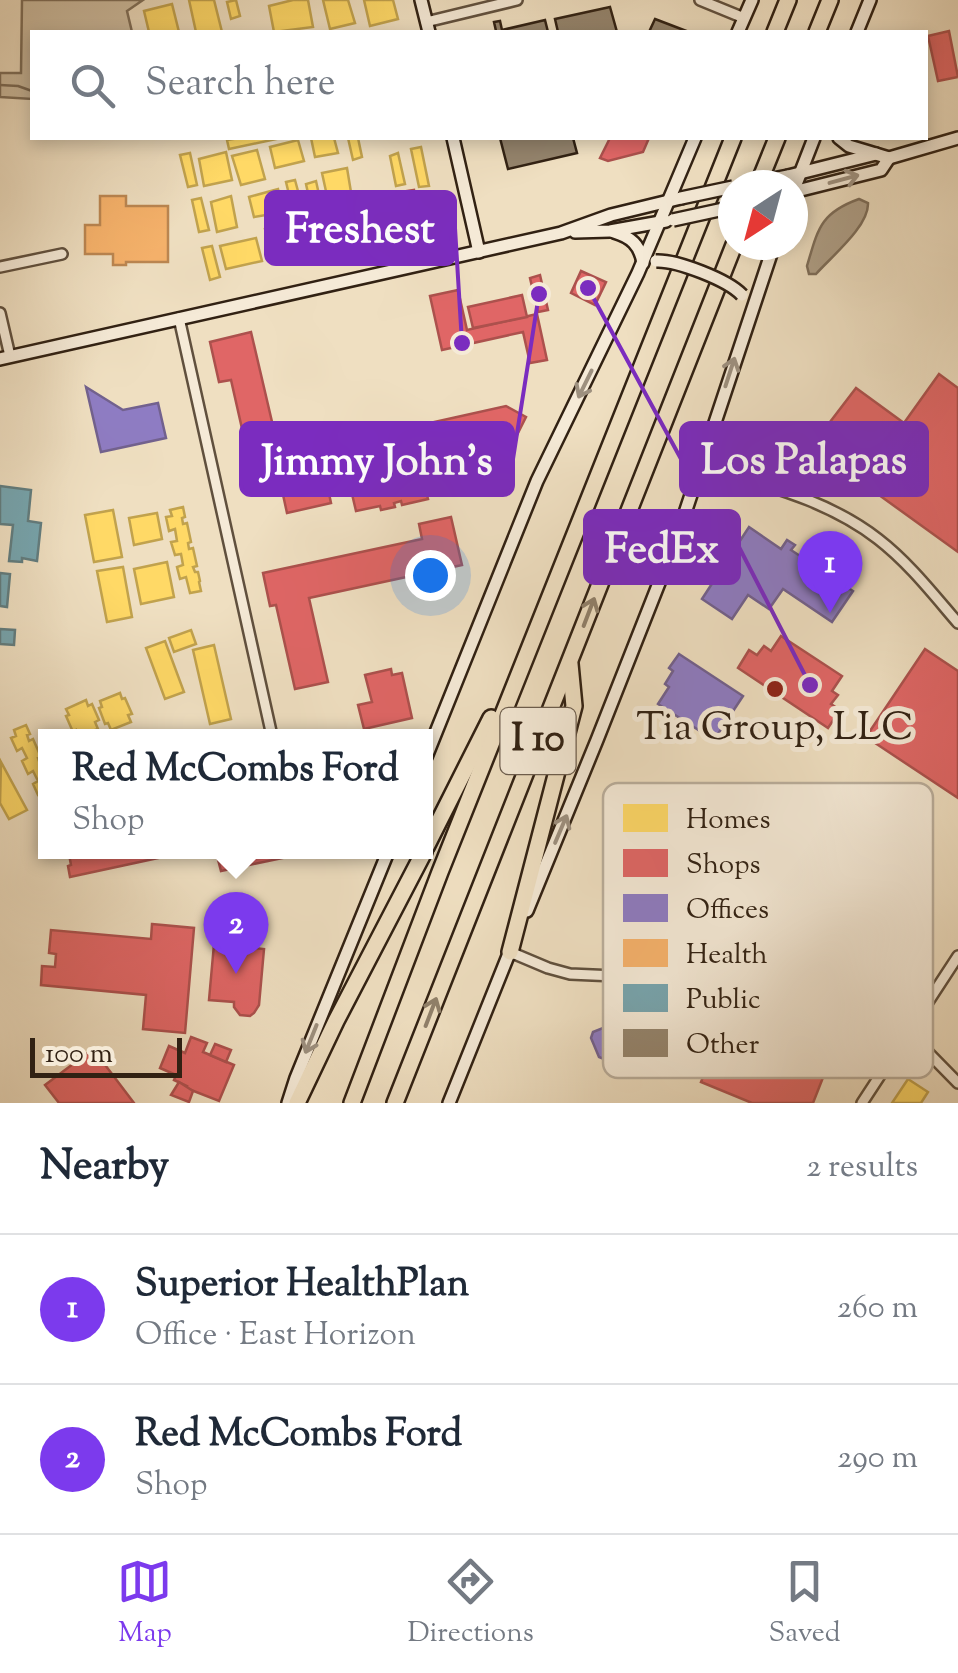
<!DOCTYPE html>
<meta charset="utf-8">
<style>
body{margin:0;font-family:"Sorts Mill Goudy",serif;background:#f2f2f3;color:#1f2937}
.compass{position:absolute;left:718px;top:170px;width:90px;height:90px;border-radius:50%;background:#fff;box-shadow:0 5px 15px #0003;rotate:216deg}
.scale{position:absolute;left:30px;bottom:25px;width:152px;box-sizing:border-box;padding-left:10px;border:5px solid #312113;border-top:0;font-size:28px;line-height:35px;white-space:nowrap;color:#312113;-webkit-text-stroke:8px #f5ead7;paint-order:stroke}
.you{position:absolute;left:430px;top:575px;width:35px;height:35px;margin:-25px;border:8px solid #fff;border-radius:50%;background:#1a73e8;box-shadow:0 0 0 15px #1a73e833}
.badge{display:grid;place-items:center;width:65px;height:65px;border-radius:50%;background:#7c3aed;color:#fff;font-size:32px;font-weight:700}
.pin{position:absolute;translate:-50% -82px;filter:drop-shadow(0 2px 5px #0008)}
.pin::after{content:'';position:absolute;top:52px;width:35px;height:30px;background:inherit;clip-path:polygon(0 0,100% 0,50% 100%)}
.popup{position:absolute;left:38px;top:729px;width:395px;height:130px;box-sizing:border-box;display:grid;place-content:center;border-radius:0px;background:#fff;filter:drop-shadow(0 2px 8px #0005);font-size:32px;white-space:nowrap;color:#747a83}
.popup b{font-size:38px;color:#1f2937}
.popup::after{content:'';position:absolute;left:50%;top:100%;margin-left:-20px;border:20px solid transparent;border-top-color:#fff}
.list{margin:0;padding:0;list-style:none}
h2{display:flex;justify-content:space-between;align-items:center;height:130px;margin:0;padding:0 40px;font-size:42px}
h2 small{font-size:32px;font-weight:400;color:#747a83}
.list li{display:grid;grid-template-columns:65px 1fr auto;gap:30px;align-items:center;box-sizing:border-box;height:150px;padding:0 40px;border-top:2px solid #e0e1e3}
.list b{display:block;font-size:38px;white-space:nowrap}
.list p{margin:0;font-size:32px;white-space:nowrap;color:#747a83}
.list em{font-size:32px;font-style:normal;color:#747a83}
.icon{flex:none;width:55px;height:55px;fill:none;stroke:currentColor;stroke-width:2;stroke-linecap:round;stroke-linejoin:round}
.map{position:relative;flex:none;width:958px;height:1103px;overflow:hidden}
.search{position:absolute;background:#fff;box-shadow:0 5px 15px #0003;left:30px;right:30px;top:30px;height:110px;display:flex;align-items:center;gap:25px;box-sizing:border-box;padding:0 35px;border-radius:0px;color:#747a83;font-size:38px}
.sheet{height:430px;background:#fff}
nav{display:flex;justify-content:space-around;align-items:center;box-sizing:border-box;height:140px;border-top:2px solid #e0e1e3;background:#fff;font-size:28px;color:#747a83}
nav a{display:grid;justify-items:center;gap:5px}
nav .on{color:#7c3aed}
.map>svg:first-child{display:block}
.green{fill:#cfbfa3;stroke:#80705b;stroke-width:2.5}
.water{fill:#ae9e86;stroke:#7c6c58;stroke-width:2.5}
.homes{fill:#ffd966;stroke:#c1a24d;stroke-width:2.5}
.shops{fill:#e06666;stroke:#ac514d;stroke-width:2.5}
.offices{fill:#8e7cc3;stroke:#72618e;stroke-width:2.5}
.health{fill:#f6b26b;stroke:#bb8651;stroke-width:2.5}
.public{fill:#76a5af;stroke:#617d80;stroke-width:2.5}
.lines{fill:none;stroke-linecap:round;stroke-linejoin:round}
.stream{stroke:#7c6c58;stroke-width:2.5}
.building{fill:#94846d;stroke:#312113;stroke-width:2.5}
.street-casing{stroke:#60503e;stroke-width:14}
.secondary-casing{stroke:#312113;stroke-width:16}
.highway-casing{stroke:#312113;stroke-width:20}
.street{stroke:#f5ead7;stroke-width:9}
.secondary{stroke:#f5ead7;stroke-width:11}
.highway{stroke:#efdfc1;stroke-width:15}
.secondary-bridge-casing{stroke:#312113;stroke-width:16;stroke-linecap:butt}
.secondary-bridge{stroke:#f5ead7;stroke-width:11}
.oneway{stroke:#9d907f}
.oneway2{stroke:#90806a}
.poi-dot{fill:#8f2418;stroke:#f5ead7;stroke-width:4}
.labels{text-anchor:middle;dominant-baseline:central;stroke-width:10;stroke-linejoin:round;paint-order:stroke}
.shield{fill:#f5ead7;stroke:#6c5d4e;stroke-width:2.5}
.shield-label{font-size:38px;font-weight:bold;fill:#312113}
.poi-label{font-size:40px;fill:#312113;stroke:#f5ead7}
.key{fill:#f5ead7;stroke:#baae9c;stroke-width:2.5}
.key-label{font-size:28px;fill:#312113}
.leader{fill:none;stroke:#7b2cbf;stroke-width:4}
.callout-dot{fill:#7b2cbf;stroke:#f5ead7;stroke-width:4}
.callout{fill:#7b2cbf;stroke:#7b2cbf;stroke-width:4}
.callout-label{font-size:42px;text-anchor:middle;font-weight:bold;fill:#fff}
</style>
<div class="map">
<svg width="958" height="1103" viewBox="0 0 958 1103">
<rect width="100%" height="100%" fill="#efdfc1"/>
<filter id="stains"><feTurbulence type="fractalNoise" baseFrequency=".002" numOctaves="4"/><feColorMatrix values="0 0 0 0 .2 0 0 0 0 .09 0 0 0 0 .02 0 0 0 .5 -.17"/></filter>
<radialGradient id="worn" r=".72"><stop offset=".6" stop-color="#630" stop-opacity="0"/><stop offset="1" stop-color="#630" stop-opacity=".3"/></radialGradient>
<path class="green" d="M22,0H143L127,11L132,32H32V99L0,97V73H21Z"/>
<path class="water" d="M859,199L868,203C869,226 832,256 816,274H809L807,266C818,229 820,213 859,199Z"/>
<g class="homes">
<path d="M189,0H214L222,32H196Z"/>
<path d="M236,0L240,16L231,19L227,2Z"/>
<path d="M293,0H308L313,27L274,32L269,6Z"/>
<path d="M323,0H348L355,23L330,29Z"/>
<path d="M364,0H393L398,19L370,26Z"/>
<path d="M172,4L179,32H149L144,11Z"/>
<path d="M239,138H281L229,149L227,140Z"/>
<path d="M311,138H334L338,153L315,157Z"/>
<path d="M348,138H358L362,157L353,160Z"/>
<path d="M298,140L304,161L275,168L270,147Z"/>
<path d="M421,147L429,186L419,187L411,149Z"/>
<path d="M257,150L265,179L241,185L232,156Z"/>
<path d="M226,152L232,180L204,186L199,159Z"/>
<path d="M190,153L197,185L188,187L180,155Z"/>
<path d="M398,153L405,184L396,186L390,156Z"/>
<path d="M347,168L352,198L329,205L322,173Z"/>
<path d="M295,180L305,217L295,219L286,182Z"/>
<path d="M316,181L325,222L315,225L306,184Z"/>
<path d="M278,189L284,212L254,217L249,197Z"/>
<path d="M231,196L237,227L217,232L211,202Z"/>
<path d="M201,198L209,230L199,232L192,200Z"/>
<path d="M350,213L357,238L338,244L333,218Z"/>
<path d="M287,224L294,254L272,258L265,229Z"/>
<path d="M306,224L314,257L305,259L297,227Z"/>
<path d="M256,238L262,261L226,269L220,246Z"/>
<path d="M212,246L220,277L210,280L202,248Z"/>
<path d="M183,507L185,517L182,518L183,524L187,523L191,542L188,543L189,549L193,548L197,566L193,567L195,572H198L200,581L199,582L201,591L190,593L186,577L180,579L177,567L183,565L181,554L175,555L171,542L177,541L175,529L169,531L166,517L172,516L170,510Z"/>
<path d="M113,510L122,557L94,562L85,515Z"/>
<path d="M157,513L162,539L134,545L129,518Z"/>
<path d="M167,562L174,597L141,604L134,569Z"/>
<path d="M123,567L132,617L107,622L97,571Z"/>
<path d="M191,630L196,644L174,652L169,638Z"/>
<path d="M165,641L184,692L165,699L146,648Z"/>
<path d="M214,645L231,719L210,724L193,650Z"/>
<path d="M120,693L122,699L125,698L132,714L128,715L131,722L111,730L108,723L105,724L99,708L102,707L100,701Z"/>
<path d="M86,700L88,706L92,704L99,720L95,722L98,729L78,736L76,730L73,732L66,716L69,715L66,709Z"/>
<path d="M26,725L30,734L27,735L29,741L33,739L41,757L38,758L40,764L44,762L46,767V798L44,793L38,795L33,784L38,781L33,771L28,774L22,761L27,758L22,748L17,751L11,738L16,736L14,730Z"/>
<path d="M1,762L27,810L9,819L0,803Z"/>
<path d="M908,1079L928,1092L921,1103H892Z"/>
</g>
<g class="shops">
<path d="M949,31L958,77L938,81L928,36Z"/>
<path d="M610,138H649L643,152L608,161L600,158Z"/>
<path d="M414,190L417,208L399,212L397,203L390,204L388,194Z"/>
<path d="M427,212L428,221L394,228L392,219Z"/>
<path d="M581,271L606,282L595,305L571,293Z"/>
<path d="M540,275L548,310L538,312L530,278Z"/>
<path d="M458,290L467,330L537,314L547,360L530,363L523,332L442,350L430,296Z"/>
<path d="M522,295L527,317L473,328L468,307Z"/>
<path d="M251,332L280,456L340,443L349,480L327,484L331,503L287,513L275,458L250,464L231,380L219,382L210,342Z"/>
<path d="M939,374L958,388V552L861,482L879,458L830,422L856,388L904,423Z"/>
<path d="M506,406L526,417L495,479L475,469L490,438L436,450L430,423Z"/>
<path d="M430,423L445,491L427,495L428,499L402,505L401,501L394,503L395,507L381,510L380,506L356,511L340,443Z"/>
<path d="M451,517L462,565L309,598L328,682L295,689L276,605L270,606L263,573L422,539L419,524Z"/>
<path d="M781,636L842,676L832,691L838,695L831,704L840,710L828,728L738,668L749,650L757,655L764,646L771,651Z"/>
<path d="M925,649L958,671V798L866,737Z"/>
<path d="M391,669L392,675L402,673L412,718L364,729L358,705L372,702L365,675Z"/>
<path d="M660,846L686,848L685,861H694L691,899L625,894L626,888L620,887V880H623L624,878L615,877L616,868H624L621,866L622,859H628V850L660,852Z"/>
<path d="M81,852H186L70,877L68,866L71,865L69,854Z"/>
<path d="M216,852H231L235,868L221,871Z"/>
<path d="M231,852H311L235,868Z"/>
<path d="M152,924L194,928L185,1033L143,1029L146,995L41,985L42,966L55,967L56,954L49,953L51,930L151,939Z"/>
<path d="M214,944L264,949L259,1005L254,1013L250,1016L240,1015L234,1007V1002L209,1000Z"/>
<path d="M732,1005L835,1047L813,1103H752L701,1082Z"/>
<path d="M191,1037L207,1043L203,1052L234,1065L219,1101L186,1088L187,1086L174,1080L176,1075L160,1068L169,1046L185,1053Z"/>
<path d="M215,1044L231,1050L226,1062L210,1055Z"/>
<path d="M93,1049L134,1103H59L45,1085Z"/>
<path d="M179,1082L193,1091L189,1102L171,1095Z"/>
</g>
<g class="offices">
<path d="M86,387L123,410L158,403L166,438L101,452Z"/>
<path d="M749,527L781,549L787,540L795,545L791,550L853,591L832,622L783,589L769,609L748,595L732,619L702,599Z"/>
<path d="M679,654L743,696L714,740L658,704L669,687L665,684L673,671L669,668Z"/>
<path d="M661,1005L687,1016L694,1033L692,1040L623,1067L599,1057L591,1038L593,1032Z"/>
</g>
<path class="health" d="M100,196H126V206H168V262H126V265H113V254H85V225H100Z"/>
<g class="public">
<path d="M0,486L31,490L28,521L41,523L37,561L22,558V562L9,561L13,525L0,524Z"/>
<path d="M0,573L10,574L7,607L0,606Z"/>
<path d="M0,629L15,630L14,645L0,644Z"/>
</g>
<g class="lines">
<path class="stream" d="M0,85L18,86L32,91"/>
</g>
<g class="building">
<path d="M610,7L617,32H558L555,19Z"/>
<path d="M655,19L689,32H649Z"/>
<path d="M545,20L548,32H488L496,31L494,22L500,21L502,30Z"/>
<path d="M500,138H573L577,153L508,169Z"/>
</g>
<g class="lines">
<g class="street-casing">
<g id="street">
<path d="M700,0L744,18"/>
<path d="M426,22L517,0"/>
<path d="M0,267L62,254"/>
<path d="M0,313L10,356"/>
<path d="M179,318L272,736"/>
<path d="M701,465C761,484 827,499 878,539C909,563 933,594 958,623"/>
<path d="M510,952L548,968L570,974L615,976L669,974L796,984L843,993L878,1012L908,1032L958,1083"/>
<path d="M862,1103L958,956"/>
</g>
</g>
<g class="secondary-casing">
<g id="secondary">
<path d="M421,0L429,32"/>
<path d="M738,32L752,0"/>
<path d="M857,32L870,0"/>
<path d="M453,138L479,252"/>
<path d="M839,138L849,146L889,158L958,138"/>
<path d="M788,176L876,154"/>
<path d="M793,192L881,170L889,158"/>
<path d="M793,192L814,138"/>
<path d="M575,232L610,231L666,221"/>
<path d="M614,232C631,237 640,245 643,263"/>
<path d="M0,359L561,233L611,215L681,198"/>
<path d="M426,757L537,481L638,273L695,138"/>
<path d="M527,911L597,740L676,540L774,245"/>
<path d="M288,1103L296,1078L388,852"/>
<path d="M449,1103L512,946"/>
</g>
</g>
<g class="highway-casing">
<g id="highway">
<path d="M775,32L788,0"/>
<path d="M817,32L830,0"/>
<path d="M758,185L777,138"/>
<path d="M426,847L491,718"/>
<path d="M510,952L574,706L570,664"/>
<path d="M297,1103L336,1021L424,852"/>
<path d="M352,1103L440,872L733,138"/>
<path d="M395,1103L734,245"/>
</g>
</g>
<use href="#street" class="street"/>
<use href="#secondary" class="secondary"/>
<use href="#highway" class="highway"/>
<g class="secondary-bridge-casing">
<g id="secondary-bridge">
<path d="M743,185L788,176"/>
<path d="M681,198L733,187"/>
<path d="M673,220L733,207"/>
<path d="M656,261C677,260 728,280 742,295"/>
</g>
</g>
<use href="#secondary-bridge" class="secondary-bridge"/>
</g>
<defs><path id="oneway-shaft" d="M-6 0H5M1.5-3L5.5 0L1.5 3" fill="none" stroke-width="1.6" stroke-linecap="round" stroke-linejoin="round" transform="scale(2.5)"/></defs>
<g class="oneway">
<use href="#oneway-shaft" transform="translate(844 179) rotate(-15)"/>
<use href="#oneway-shaft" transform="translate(730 372) rotate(-72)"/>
<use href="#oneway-shaft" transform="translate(585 384) rotate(116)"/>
<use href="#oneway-shaft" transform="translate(561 829) rotate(-67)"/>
<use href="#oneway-shaft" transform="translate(311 1039) rotate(112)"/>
</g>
<g class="oneway2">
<use href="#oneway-shaft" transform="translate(589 612) rotate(-69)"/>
<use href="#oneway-shaft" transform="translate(431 1012) rotate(-69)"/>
</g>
<circle class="poi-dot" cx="775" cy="689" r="10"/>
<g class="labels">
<rect class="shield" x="500.5" y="708" width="75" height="66" rx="8"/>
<g class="shield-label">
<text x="538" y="741">I 10</text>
</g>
<g class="poi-label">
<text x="775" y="729">Tia Group, LLC</text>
</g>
</g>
<rect x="603" y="783" width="330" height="295" rx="15" class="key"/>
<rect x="623" y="804" width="45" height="28" fill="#ffd966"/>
<rect x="623" y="849" width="45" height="28" fill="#e06666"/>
<rect x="623" y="894" width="45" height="28" fill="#8e7cc3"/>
<rect x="623" y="939" width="45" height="28" fill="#f6b26b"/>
<rect x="623" y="984" width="45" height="28" fill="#76a5af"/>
<rect x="623" y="1029" width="45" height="28" fill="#94846d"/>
<g class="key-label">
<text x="686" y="828">Homes</text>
<text x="686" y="873">Shops</text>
<text x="686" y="918">Offices</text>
<text x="686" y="963">Health</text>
<text x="686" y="1008">Public</text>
<text x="686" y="1053">Other</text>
</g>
<path class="leader" d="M462 343L455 228M588 288L681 459M539 294L513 459M810 685L739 547"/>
<g class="callout-dot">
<circle cx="462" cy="343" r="10"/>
<circle cx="588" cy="288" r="10"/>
<circle cx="539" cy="294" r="10"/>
<circle cx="810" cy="685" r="10"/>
</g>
<g class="callout">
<rect x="266" y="192" width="189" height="72" rx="10"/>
<rect x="681" y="423" width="246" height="72" rx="10"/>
<rect x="241" y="423" width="272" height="72" rx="10"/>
<rect x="585" y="511" width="154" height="72" rx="10"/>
</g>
<g class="callout-label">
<text x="360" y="242">Freshest</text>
<text x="804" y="473">Los Palapas</text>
<text x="377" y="474">Jimmy John's</text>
<text x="662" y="562">FedEx</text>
</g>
<rect width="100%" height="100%" filter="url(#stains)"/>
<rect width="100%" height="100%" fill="url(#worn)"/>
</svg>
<svg class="compass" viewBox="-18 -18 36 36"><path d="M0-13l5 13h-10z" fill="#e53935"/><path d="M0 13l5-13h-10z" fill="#747a83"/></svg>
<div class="scale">100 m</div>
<div class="you"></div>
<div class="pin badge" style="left:830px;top:613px">1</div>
<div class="pin badge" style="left:236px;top:974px">2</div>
<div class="popup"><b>Red McCombs Ford</b>Shop</div>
<div class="search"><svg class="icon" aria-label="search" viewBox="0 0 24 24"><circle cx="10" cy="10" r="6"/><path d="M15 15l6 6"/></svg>Search here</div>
</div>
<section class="sheet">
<h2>Nearby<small>2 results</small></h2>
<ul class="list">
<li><span class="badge">1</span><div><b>Superior HealthPlan</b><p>Office · East Horizon</p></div><em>260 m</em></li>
<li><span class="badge">2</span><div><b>Red McCombs Ford</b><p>Shop</p></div><em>290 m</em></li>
</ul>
</section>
<nav>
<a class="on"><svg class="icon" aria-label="map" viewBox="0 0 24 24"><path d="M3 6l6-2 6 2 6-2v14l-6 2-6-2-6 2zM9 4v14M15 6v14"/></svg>Map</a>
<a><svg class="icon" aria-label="directions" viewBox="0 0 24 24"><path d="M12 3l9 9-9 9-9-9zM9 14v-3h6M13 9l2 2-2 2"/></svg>Directions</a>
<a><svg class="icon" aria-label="saved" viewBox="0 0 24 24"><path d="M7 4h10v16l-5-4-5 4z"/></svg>Saved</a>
</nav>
